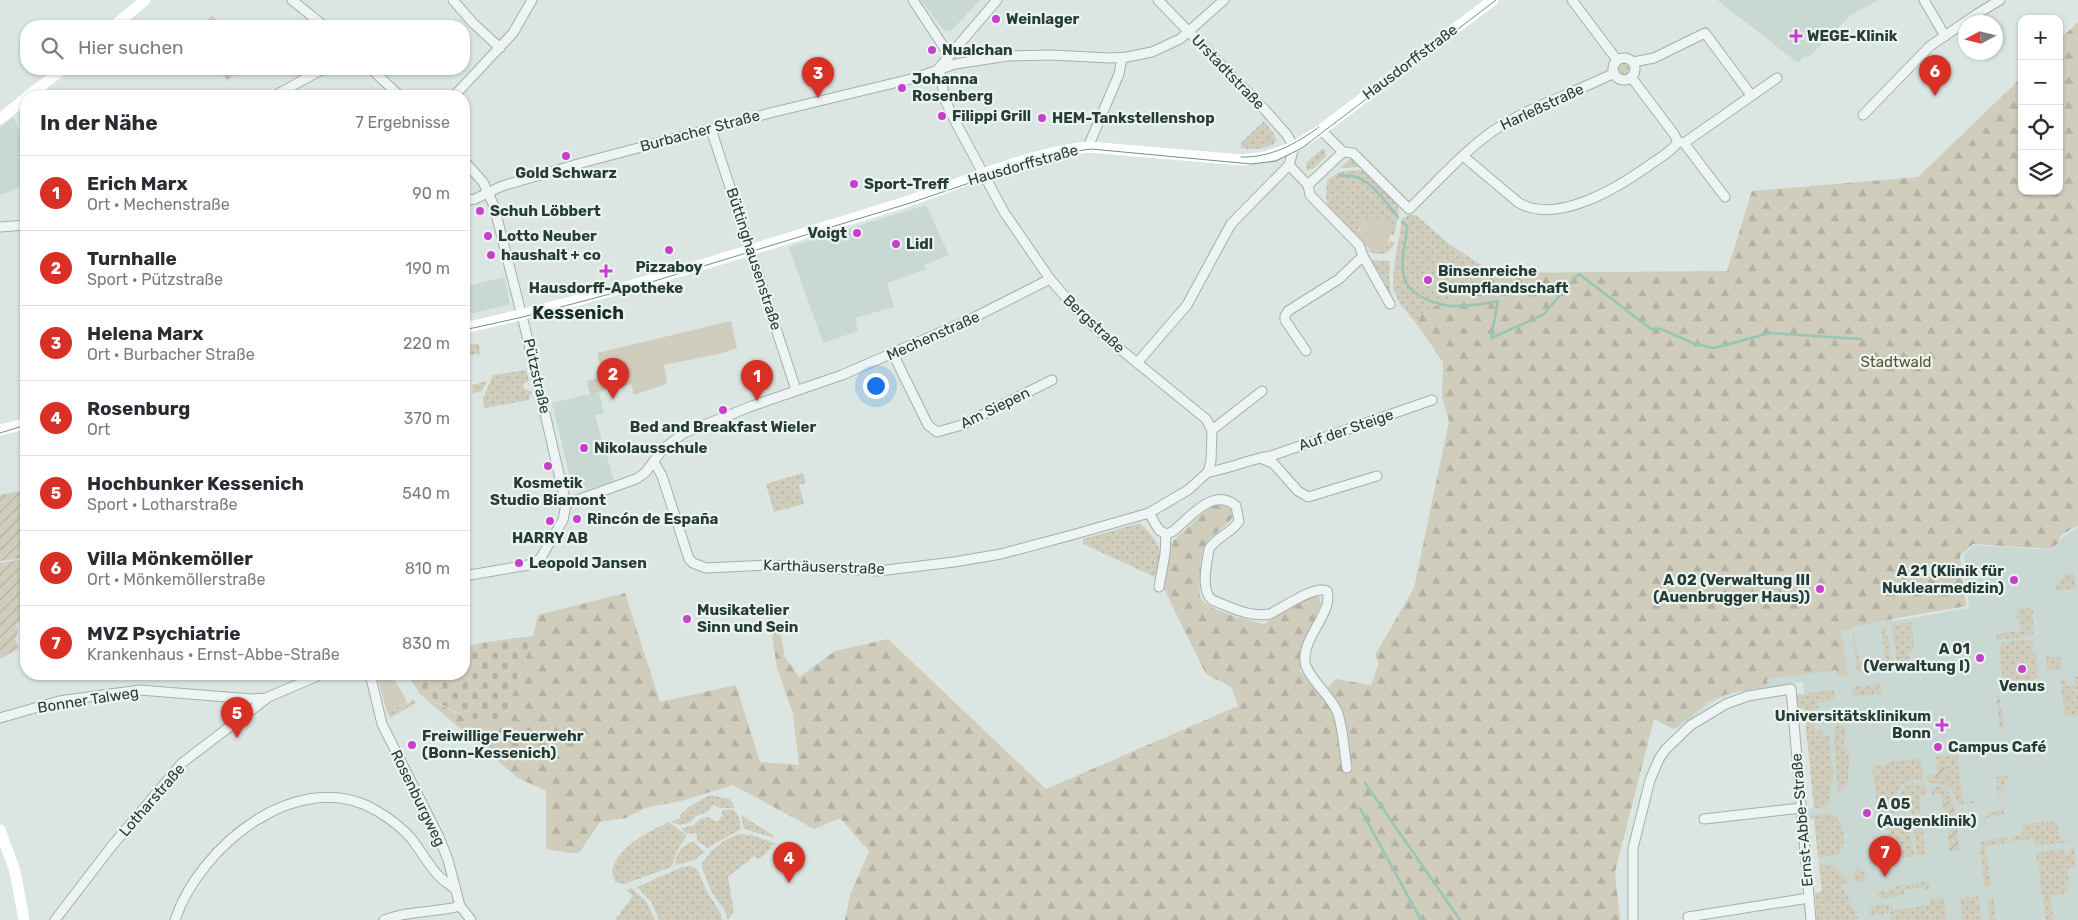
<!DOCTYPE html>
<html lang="de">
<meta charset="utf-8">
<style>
body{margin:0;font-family:Rubik,sans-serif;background:#f7f7f7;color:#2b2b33}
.controls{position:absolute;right:15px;top:15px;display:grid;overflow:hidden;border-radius:10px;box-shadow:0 1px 4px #0004}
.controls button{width:45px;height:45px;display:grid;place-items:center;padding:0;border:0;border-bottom:1px solid #e1e1e2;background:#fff;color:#2b2b33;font:25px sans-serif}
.compass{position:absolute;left:1958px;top:15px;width:45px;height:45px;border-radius:50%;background:#fff;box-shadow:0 1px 4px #0004;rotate:263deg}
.you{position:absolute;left:875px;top:385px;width:18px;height:18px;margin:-12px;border:4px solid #fff;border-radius:50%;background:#1a73e8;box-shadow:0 0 0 8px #1a73e833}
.badge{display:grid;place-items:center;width:32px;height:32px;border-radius:50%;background:#d93025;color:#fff;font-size:16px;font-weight:700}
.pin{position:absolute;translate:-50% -41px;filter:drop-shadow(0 1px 2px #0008)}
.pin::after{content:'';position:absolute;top:26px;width:18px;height:15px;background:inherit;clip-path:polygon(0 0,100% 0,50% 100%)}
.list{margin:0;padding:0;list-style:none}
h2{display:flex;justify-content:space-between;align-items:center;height:65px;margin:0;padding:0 20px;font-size:21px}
h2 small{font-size:16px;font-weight:400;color:#7c7c81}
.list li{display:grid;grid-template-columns:32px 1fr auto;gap:15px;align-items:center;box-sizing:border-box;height:75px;padding:0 20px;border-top:1px solid #e1e1e2}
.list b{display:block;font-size:19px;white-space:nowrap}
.list p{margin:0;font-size:16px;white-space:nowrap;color:#7c7c81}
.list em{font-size:16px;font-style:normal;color:#7c7c81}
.icon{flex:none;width:28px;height:28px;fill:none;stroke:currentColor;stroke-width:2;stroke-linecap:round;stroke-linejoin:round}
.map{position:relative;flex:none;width:2078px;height:920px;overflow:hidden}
.search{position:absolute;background:#fff;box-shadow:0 1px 4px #0004;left:20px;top:20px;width:450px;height:55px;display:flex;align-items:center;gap:12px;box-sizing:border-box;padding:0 18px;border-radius:20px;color:#7c7c81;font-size:19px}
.panel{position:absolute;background:#fff;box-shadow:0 1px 4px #0004;left:20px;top:90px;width:450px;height:590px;border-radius:20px}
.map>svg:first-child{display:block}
.built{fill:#c9d8d3}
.grass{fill:url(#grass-dots)}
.forest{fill:url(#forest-firs)}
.cemetery{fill:url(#cemetery-stones)}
.park{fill:#d0cdbd}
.garden{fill:url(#garden-furrows)}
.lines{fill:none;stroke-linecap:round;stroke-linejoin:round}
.stream{stroke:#96c6b4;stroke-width:2.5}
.street-casing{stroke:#a1b0ac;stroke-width:11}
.street{stroke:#eef4f3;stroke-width:9}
.secondary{stroke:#fff;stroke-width:11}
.tram{stroke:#758f88;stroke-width:1}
.poi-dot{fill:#c73fcd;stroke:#ebf4f1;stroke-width:2}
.labels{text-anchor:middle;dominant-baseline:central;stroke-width:4.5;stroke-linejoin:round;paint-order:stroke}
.poi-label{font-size:15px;font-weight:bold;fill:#263c36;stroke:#ebf4f1;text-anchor:start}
.street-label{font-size:15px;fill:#263c36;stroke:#ebf4f1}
.park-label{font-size:15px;fill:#575433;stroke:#ebf4f1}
.quarter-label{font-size:18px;font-weight:bold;fill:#182c28;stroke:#ebf4f1}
</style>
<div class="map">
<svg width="2078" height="920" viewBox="0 0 2078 920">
<defs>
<pattern id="grass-dots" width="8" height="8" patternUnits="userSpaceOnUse" patternTransform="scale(1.25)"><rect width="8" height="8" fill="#d0cdbd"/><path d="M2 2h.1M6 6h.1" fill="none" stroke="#b2b1a3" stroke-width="1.8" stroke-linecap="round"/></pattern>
<pattern id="forest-firs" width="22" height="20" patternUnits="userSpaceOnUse" patternTransform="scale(1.25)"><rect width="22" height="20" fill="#d0cdbd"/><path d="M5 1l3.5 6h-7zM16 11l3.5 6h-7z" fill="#b2b1a3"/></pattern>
<pattern id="cemetery-stones" width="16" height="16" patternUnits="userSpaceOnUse" patternTransform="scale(1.25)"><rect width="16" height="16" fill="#d0cdbd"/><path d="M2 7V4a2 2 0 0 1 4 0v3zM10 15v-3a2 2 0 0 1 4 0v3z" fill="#b2b1a3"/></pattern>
<pattern id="garden-furrows" width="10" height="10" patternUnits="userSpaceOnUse" patternTransform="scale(1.25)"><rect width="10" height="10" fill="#d0cdbd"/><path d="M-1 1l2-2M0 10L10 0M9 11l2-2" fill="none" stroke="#b2b1a3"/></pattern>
</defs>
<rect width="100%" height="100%" fill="#dbe6e3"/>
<g class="built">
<path d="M921,0H980L951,31H947L942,28Z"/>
<path d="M1717,0H1878L1851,15L1808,58L1805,56L1798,63Z"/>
<path d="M13,117L26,146V169L25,170L26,185L0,195V128Z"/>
<path d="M926,205L949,255L924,265L926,269L887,283L894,307L855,318L858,331L823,343L789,247Z"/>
<path d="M504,277L510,303L508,305L464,315V287Z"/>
<path d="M599,392L604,413L595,415L614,481L582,491L573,490L552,403Z"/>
<path d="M2078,527V920H1817L1815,893L1822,891L1814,819H1807V809L1814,808L1803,682L1734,693L1713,701L1677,729L1670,727L1669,723L1885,544L1893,621L1969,608L1964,561V554L1974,545L2052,550L2060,542L2061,538Z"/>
</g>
<g class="grass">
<path d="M211,15L224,26H204Z"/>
<circle cx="1624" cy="69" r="6"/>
<path d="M219,69H241L227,81Z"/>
<path d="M1264,121L1274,134L1277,141C1268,150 1252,150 1241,148V143Z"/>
<path d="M1322,149L1325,150L1326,156L1313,169L1307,170L1306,163Z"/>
<path d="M1352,157L1360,167L1340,168Z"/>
<path d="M1355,170H1365L1397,201L1399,213L1394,235H1391C1390,221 1374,223 1363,222L1358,230L1361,243L1336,214H1333C1325,205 1325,191 1328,179L1341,172Z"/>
<path d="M1409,215H1416L1449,244L1493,273L1422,314L1415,322L1400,304L1393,289V274L1402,219Z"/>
<path d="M1390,241L1394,243C1390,256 1376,257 1366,249L1379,251L1387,245Z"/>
<path d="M1369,260L1390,261L1389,281H1390L1391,297L1384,287L1386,285L1373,262Z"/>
<path d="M469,342L470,345L479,343L480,354L464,356V343Z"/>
<path d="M526,370L529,381L523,383L524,389L532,392V394L530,395L529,400L484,408L483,398L493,375Z"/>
<path d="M487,381L482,391L473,393L472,385Z"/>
<path d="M803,473L806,483L799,485L804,504L774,512L766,484Z"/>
<path d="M1140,523C1161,544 1163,550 1157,578L1083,544V539Z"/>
<path d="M2074,573L2076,589L2054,591L2064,574Z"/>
<path d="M2030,608L2033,611V633L2030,636L1997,640V634L2020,631L2016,609Z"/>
<path d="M1912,622L1914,651L1908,652L1910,667L1895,670L1897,662L1892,625Z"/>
<path d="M1886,627C1887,639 1894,660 1887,671L1879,672L1878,665L1861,667L1862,674L1857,671L1852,634L1854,633L1859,662L1885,659L1881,628Z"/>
<path d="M2030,639L2034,643H2031L2032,653L2036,652L2038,674L2036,679L2006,682L2003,679L1999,649L2001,643Z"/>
<path d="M2053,656L2054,658L2061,657L2062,669L2048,671L2046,657Z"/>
<path d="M2078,676V715L2065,716L2060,678H2066L2067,686L2075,685L2074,677Z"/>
<path d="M1880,683L1883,699L1877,694L1854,697L1852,687Z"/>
<path d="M1834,690L1835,700L1817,703L1820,708L1813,709L1816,731L1822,730L1823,736L1829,735L1833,776L1828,804L1824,807L1814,808L1804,709H1797L1796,695Z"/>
<path d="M414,699L416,703L390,718L387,712L406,702L408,704Z"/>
<path d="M1836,722H1840L1845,728L1846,739L1844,740L1845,750H1848L1850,768L1848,769C1850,782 1848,785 1838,793L1834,741Z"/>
<path d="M1957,753L1963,802L1974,801V803L1958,804L1951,788L1928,782L1927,775L1938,773L1936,756Z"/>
<path d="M1920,758L1924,781L1912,780L1902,785L1897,794L1899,812L1883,815L1879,820L1872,765L1885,766V763Z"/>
<path d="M2008,775L2003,788H2001L2002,793L1998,797L1996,777Z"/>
<path d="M1913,783L1925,785L1927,795L1919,797L1921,813L1911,814L1910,811L1902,812L1900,795L1905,786Z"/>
<path d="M1933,786C1944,788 1951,788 1953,800L1942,802L1941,794L1932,795Z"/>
<path d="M710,795L730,799L735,808H720L713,805L707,812L696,816L691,822L680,825L672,822L680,818V815L690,806Z"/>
<path d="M2004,808V815L1986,818L1987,824L1984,823L1983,819L1988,814Z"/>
<path d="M730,809C739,811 740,820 741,829L707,848L697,841V835L695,833L687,834L681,829L694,825L700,819L708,817L715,821H718L722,816V811Z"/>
<path d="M1828,813C1844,815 1849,843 1839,854L1818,858L1814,819H1807L1808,816Z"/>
<path d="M741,815L773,835L774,838L744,829Z"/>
<path d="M1899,815L1900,824L1909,823L1914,856L1895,859L1892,862L1887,819H1882L1883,817Z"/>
<path d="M1922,817L1925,849L1927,853L1917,855L1912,819Z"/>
<path d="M2050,821L2057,822L2060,840L2069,839V842L2035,846L2034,839L2012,842L2011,837L2023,834L2021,825Z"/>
<path d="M669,822L687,836L679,847L671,867L625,884L615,882L612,869C621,845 647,832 669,822Z"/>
<path d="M739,834L752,835L776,844L770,846L772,848L759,859L754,856C746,864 737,869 728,877L734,911L728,920L724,909L711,891L702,868V863L711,852L725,840Z"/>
<path d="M2007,837L2008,843L1985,846L1991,886L1987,887L1984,885L1980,848L1981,841Z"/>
<path d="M694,842L704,852L695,860L675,865C675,854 683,843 694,842Z"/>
<path d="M2070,848H2074L2076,867L2067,868L2069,881L2066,882L2067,891L2064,892V894L2050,896L2054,920H2046L2036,853L2063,849L2064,853L2070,852Z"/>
<path d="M1830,864L1836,867L1849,883L1841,884L1858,918L1855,920H1817L1815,893L1822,891L1819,865Z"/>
<path d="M690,866L697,869L707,892L720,912L722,920H659L652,903L637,887L680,868Z"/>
<path d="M1857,868L1864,872L1866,881L1855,882L1853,873Z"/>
<path d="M1929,881L1930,890H1925L1924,887L1904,890V895L1881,899L1875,892L1896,889V886Z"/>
<path d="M631,888L646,901L655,920H615L633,896L627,890Z"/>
<path d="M1978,896L1982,920H1963L1960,899Z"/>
<path d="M1944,898L1947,920H1890L1891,903H1892V910L1929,905L1930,900Z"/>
<path d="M1989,898H1993L1996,920H1990L1987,902Z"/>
<path d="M1889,904V913L1872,917L1871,913L1870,914V910L1873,906Z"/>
</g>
<path class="forest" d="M2078,22V525L2060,536L2059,543L2051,549L1973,544L1960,556L1966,606C1924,614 1882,619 1841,630L1848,676L1838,677L1836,670L1767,679V686L1733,692L1712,699L1673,729L1654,719L1615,872L1620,920H845L850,895L869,851L840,818L814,829L733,785L681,801L645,808L626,818L600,822L579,853H568L546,849V791L518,778L420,694C445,706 479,732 506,716L533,636L538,615L625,593L660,702L736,685L760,762L799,765L793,714L777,668L771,628L779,626L785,657L799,677L835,651L888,639L1046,789L1238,706L1231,687L1206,674L1162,585L1173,541L1204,512L1217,504C1257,511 1212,532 1206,544C1200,556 1200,569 1200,582C1200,589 1198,596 1203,601C1212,611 1250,621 1264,624L1310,597L1319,596L1321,604L1302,650L1300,671L1321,695L1336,679L1371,685L1379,663L1375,655L1414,588L1449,421L1442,397L1443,362L1415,322L1422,314L1493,273L1727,271L1752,191L1918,177L2022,77V191H2059V40Z"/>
<path class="cemetery" d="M533,636L506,716L491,723H484L472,720L420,694L407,674H464V648L480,643Z"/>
<g class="park">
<path d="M1372,217L1385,221L1391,231L1387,247L1382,251C1370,251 1365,247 1358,236L1361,225Z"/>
<path d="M731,321L737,348L723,353L664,365L667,384L634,395L631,384L590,394L587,381L603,377L597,353Z"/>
<path d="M376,674H391L407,701L387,712Z"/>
</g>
<g class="garden">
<path d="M26,490V558L0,561V495Z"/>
<path d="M18,560H26V615L16,625L18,631L15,640L19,648L0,659V563Z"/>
<path d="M1996,695H1999L2004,729L2000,730Z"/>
<path d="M1937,764H1943L1945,769L1944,775L1928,780L1927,775L1938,773Z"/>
<path d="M1953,800L1960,850L1950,852L1945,809L1943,808L1942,802Z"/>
</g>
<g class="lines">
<g class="stream">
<path d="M1339,174L1341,176C1368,172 1382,199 1398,217"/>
<path d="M1402,222L1407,226V230C1405,244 1400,262 1404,277C1409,297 1441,307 1459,306C1472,306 1486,303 1498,301L1491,338L1543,315L1579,274L1651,329H1661L1695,344L1714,348L1770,333L1861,339"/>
<path d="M1365,783L1460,920"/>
<path d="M1360,808L1421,920"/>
</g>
<g class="street-casing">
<g id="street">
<path d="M292,0L324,26"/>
<path d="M453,0L473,23L500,48"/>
<path d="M913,0L949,55"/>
<path d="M1572,0L1617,60"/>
<path d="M1924,0L1945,36"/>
<circle cx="1624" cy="69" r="11"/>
<path d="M1633,62L1654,58L1705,33L1751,95"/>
<path d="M939,68L997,0"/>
<path d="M371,69L400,96"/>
<path d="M1631,77L1674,134L1678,142"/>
<path d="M274,96L323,69"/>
<path d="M454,96L513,33L532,0"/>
<path d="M1863,115L1930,46L1977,14L2000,0"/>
<path d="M711,129L796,390"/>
<path d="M1321,130L1343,152L1353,153L1409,209C1437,182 1462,153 1493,131C1530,106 1575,93 1614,73"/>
<path d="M1680,142L1684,143L1725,197"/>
<path d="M1684,143L1777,78"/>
<path d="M1088,147L1119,74L1122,58"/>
<path d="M1463,156L1519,203C1558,225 1619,187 1651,164C1660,158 1672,151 1678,142"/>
<path d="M464,161L483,182L494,206L526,332L566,504L563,520L540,559L528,565L464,576"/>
<path d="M1289,165L1308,185L1310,195L1359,245L1363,256L1339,279L1288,311L1285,316V320L1306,351"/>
<path d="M1308,185L1343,152"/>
<path d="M464,201L475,199L502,186L585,162L774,112L915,78L955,64L1008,56L1051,55L1109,58L1127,57L1152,52L1180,39L1224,0"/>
<path d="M0,227L26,225"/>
<path d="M1363,256L1390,304"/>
<path d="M893,354L928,425L937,432L962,425L1052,380"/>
<path d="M1137,363L1187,305L1231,224L1289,165L1294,147L1287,135L1265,110L1158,0"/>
<path d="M1212,430L1262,391"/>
<path d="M1260,458L1273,463L1298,491L1308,497L1377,476"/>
<path d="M654,462L662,476L689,559L693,563L706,568L768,565L878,571L954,562L1001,554L1072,535L1149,513L1188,490L1208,472L1211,461L1212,430L1206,419L1114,344L1081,315L1050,279L1004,212L956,123L945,100L939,68"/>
<path d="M1208,472C1229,469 1249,459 1271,456L1432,400"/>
<path d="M566,504L636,479L645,473L663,449L684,433L752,406L842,375L969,320L1050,279"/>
<path d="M1149,513L1159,530L1166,534"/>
<path d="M1166,534L1172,532C1190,518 1213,486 1236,506L1239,521C1232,533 1216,537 1209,549C1207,563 1200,589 1212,600C1230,607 1250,618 1270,614C1283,608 1314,585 1327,591C1334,612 1302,637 1305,662C1306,675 1331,697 1337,711C1343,726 1344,751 1347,768"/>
<path d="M1159,587L1165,554L1166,534"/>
<path d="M370,674L382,724L439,837L448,860L460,906L471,920"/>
<path d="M0,718L59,701L140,690L251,699L266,698L322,674"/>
<path d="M1704,819L1801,808"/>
<path d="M1688,917L1809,898"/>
<path d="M55,920L111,847L182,763L266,699"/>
<path d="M175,920C199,847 299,764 377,811C389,818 401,827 410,837C420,849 427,863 437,874C442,880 449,884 455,889"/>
<path d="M384,920C409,910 435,913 460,906"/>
<path d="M1633,920V848L1650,780L1659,759L1666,749L1691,725L1726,704L1748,696L1791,689L1811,920"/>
</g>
</g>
<use href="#street" class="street"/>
<g class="secondary">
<path d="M114,26L145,0"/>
<path d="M28,96L63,69"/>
<path d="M0,119L26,98"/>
<path d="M464,328C610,296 753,249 896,205C960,185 1022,154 1088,147L1243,160L1266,157L1294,147L1321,130L1493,0"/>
<path d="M0,430L26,424"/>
<path d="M0,830L15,871L24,920"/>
</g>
<g class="tram">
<path d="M1241,157C1270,158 1296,144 1319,127"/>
<path d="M464,330L523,317L625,290L907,204L1056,154L1091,149L1251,164L1276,161L1302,148L1496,0"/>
<path d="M0,433L26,425"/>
</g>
</g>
<g class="poi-dot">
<circle cx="996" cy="19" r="5"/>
<path d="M1793.5 28.5h5v5h5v5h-5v5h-5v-5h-5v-5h5z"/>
<circle cx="932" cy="50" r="5"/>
<circle cx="902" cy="88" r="5"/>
<circle cx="942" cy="116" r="5"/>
<circle cx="1042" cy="118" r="5"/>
<circle cx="566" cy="156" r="5"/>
<circle cx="854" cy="184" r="5"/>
<circle cx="480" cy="211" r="5"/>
<circle cx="857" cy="233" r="5"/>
<circle cx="488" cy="236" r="5"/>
<circle cx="896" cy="244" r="5"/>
<circle cx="669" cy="250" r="5"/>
<circle cx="491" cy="255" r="5"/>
<path d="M603.5 263.5h5v5h5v5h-5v5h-5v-5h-5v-5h5z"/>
<circle cx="1428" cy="280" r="5"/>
<circle cx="723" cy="410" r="5"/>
<circle cx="584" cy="448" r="5"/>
<circle cx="548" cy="466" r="5"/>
<circle cx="577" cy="519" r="5"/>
<circle cx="550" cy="521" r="5"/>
<circle cx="519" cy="563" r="5"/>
<circle cx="2014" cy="580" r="5"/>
<circle cx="1820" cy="589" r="5"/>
<circle cx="687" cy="619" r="5"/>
<circle cx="1980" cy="658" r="5"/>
<circle cx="2022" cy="669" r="5"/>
<path d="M1939.5 717.5h5v5h5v5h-5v5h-5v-5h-5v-5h5z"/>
<circle cx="412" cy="745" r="5"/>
<circle cx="1938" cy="747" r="5"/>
<circle cx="1867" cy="813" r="5"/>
</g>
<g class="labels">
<g class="poi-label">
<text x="1006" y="19">Weinlager</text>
<text x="1807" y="36">WEGE-Klinik</text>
<text x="942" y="50">Nualchan</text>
<text x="912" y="79">Johanna<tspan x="912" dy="17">Rosenberg</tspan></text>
<text x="952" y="116">Filippi Grill</text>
<text x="1052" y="118">HEM-Tankstellenshop</text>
<text x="566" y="173" text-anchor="middle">Gold Schwarz</text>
<text x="864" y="184">Sport-Treff</text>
<text x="490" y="211">Schuh Löbbert</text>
<text x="847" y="233" text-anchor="end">Voigt</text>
<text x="498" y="236">Lotto Neuber</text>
<text x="906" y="244">Lidl</text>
<text x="501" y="255">haushalt + co</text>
<text x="669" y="267" text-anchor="middle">Pizzaboy</text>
<text x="1438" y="271">Binsenreiche<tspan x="1438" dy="17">Sumpflandschaft</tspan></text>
<text x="606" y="288" text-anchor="middle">Hausdorff-Apotheke</text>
<text x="723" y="427" text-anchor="middle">Bed and Breakfast Wieler</text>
<text x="594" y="448">Nikolausschule</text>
<text x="548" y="483" text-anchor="middle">Kosmetik<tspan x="548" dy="17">Studio Biamont</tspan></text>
<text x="587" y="519">Rincón de España</text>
<text x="550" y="538" text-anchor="middle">HARRY AB</text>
<text x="529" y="563">Leopold Jansen</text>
<text x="2004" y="571" text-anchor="end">A 21 (Klinik für<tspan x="2004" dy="17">Nuklearmedizin)</tspan></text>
<text x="1810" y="580" text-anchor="end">A 02 (Verwaltung III<tspan x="1810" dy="17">(Auenbrugger Haus))</tspan></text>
<text x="697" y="610">Musikatelier<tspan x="697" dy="17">Sinn und Sein</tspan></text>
<text x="1970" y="649" text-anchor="end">A 01<tspan x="1970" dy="17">(Verwaltung I)</tspan></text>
<text x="2022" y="686" text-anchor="middle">Venus</text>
<text x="1931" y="716" text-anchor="end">Universitätsklinikum<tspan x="1931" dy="17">Bonn</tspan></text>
<text x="422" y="736">Freiwillige Feuerwehr<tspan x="422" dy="17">(Bonn-Kessenich)</tspan></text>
<text x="1948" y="747">Campus Café</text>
<text x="1877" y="804">A 05<tspan x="1877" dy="17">(Augenklinik)</tspan></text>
</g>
<g class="street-label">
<text transform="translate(1410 62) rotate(-37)">Hausdorffstraße</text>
<text transform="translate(1228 72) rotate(46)">Urstadtstraße</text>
<text transform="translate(1542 107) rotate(-25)">Harleßstraße</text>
<text transform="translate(700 131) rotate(-15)">Burbacher Straße</text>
<text transform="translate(1023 165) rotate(-16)">Hausdorffstraße</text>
<text transform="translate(754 259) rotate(72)">Büttinghausenstraße</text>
<text transform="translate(1094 324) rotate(43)">Bergstraße</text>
<text transform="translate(933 336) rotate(-24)">Mechenstraße</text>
<text transform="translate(537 376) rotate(77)">Pützstraße</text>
<text transform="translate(995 408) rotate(-26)">Am Siepen</text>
<text transform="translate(1346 430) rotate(-19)">Auf der Steige</text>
<text transform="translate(824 567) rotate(2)">Karthäuserstraße</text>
<text transform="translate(88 700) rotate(-9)">Bonner Talweg</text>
<text transform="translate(418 798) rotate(64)">Rosenburgweg</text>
<text transform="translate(152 800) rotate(-49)">Lotharstraße</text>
<text transform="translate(1802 820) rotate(-95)">Ernst-Abbe-Straße</text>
</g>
<g class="park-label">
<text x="1896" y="362">Stadtwald</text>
</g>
<g class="quarter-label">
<text x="578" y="313">Kessenich</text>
</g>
</g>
</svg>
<div class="controls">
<button>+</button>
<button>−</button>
<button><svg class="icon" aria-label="locate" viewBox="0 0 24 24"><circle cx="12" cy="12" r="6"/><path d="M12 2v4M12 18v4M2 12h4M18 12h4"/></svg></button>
<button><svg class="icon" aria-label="layers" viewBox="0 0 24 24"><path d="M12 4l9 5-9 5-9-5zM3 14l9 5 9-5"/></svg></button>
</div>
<svg class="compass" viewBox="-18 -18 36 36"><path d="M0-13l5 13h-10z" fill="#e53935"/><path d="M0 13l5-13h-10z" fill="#7c7c81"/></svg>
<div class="you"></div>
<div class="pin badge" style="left:757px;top:401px">1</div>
<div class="pin badge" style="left:613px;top:399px">2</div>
<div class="pin badge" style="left:818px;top:98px">3</div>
<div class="pin badge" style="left:789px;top:883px">4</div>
<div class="pin badge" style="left:237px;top:738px">5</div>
<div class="pin badge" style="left:1935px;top:96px">6</div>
<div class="pin badge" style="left:1885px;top:877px">7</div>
<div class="search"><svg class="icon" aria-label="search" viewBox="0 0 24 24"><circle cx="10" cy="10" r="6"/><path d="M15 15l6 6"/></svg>Hier suchen</div>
<section class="panel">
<h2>In der Nähe<small>7 Ergebnisse</small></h2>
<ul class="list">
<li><span class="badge">1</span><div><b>Erich Marx</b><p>Ort · Mechenstraße</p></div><em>90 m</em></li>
<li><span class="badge">2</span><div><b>Turnhalle</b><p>Sport · Pützstraße</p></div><em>190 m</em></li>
<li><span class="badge">3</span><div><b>Helena Marx</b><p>Ort · Burbacher Straße</p></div><em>220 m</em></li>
<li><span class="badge">4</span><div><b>Rosenburg</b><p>Ort</p></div><em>370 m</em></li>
<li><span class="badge">5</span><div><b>Hochbunker Kessenich</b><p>Sport · Lotharstraße</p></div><em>540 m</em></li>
<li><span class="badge">6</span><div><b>Villa Mönkemöller</b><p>Ort · Mönkemöllerstraße</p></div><em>810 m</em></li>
<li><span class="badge">7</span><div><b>MVZ Psychiatrie</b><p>Krankenhaus · Ernst-Abbe-Straße</p></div><em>830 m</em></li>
</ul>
</section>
</div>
